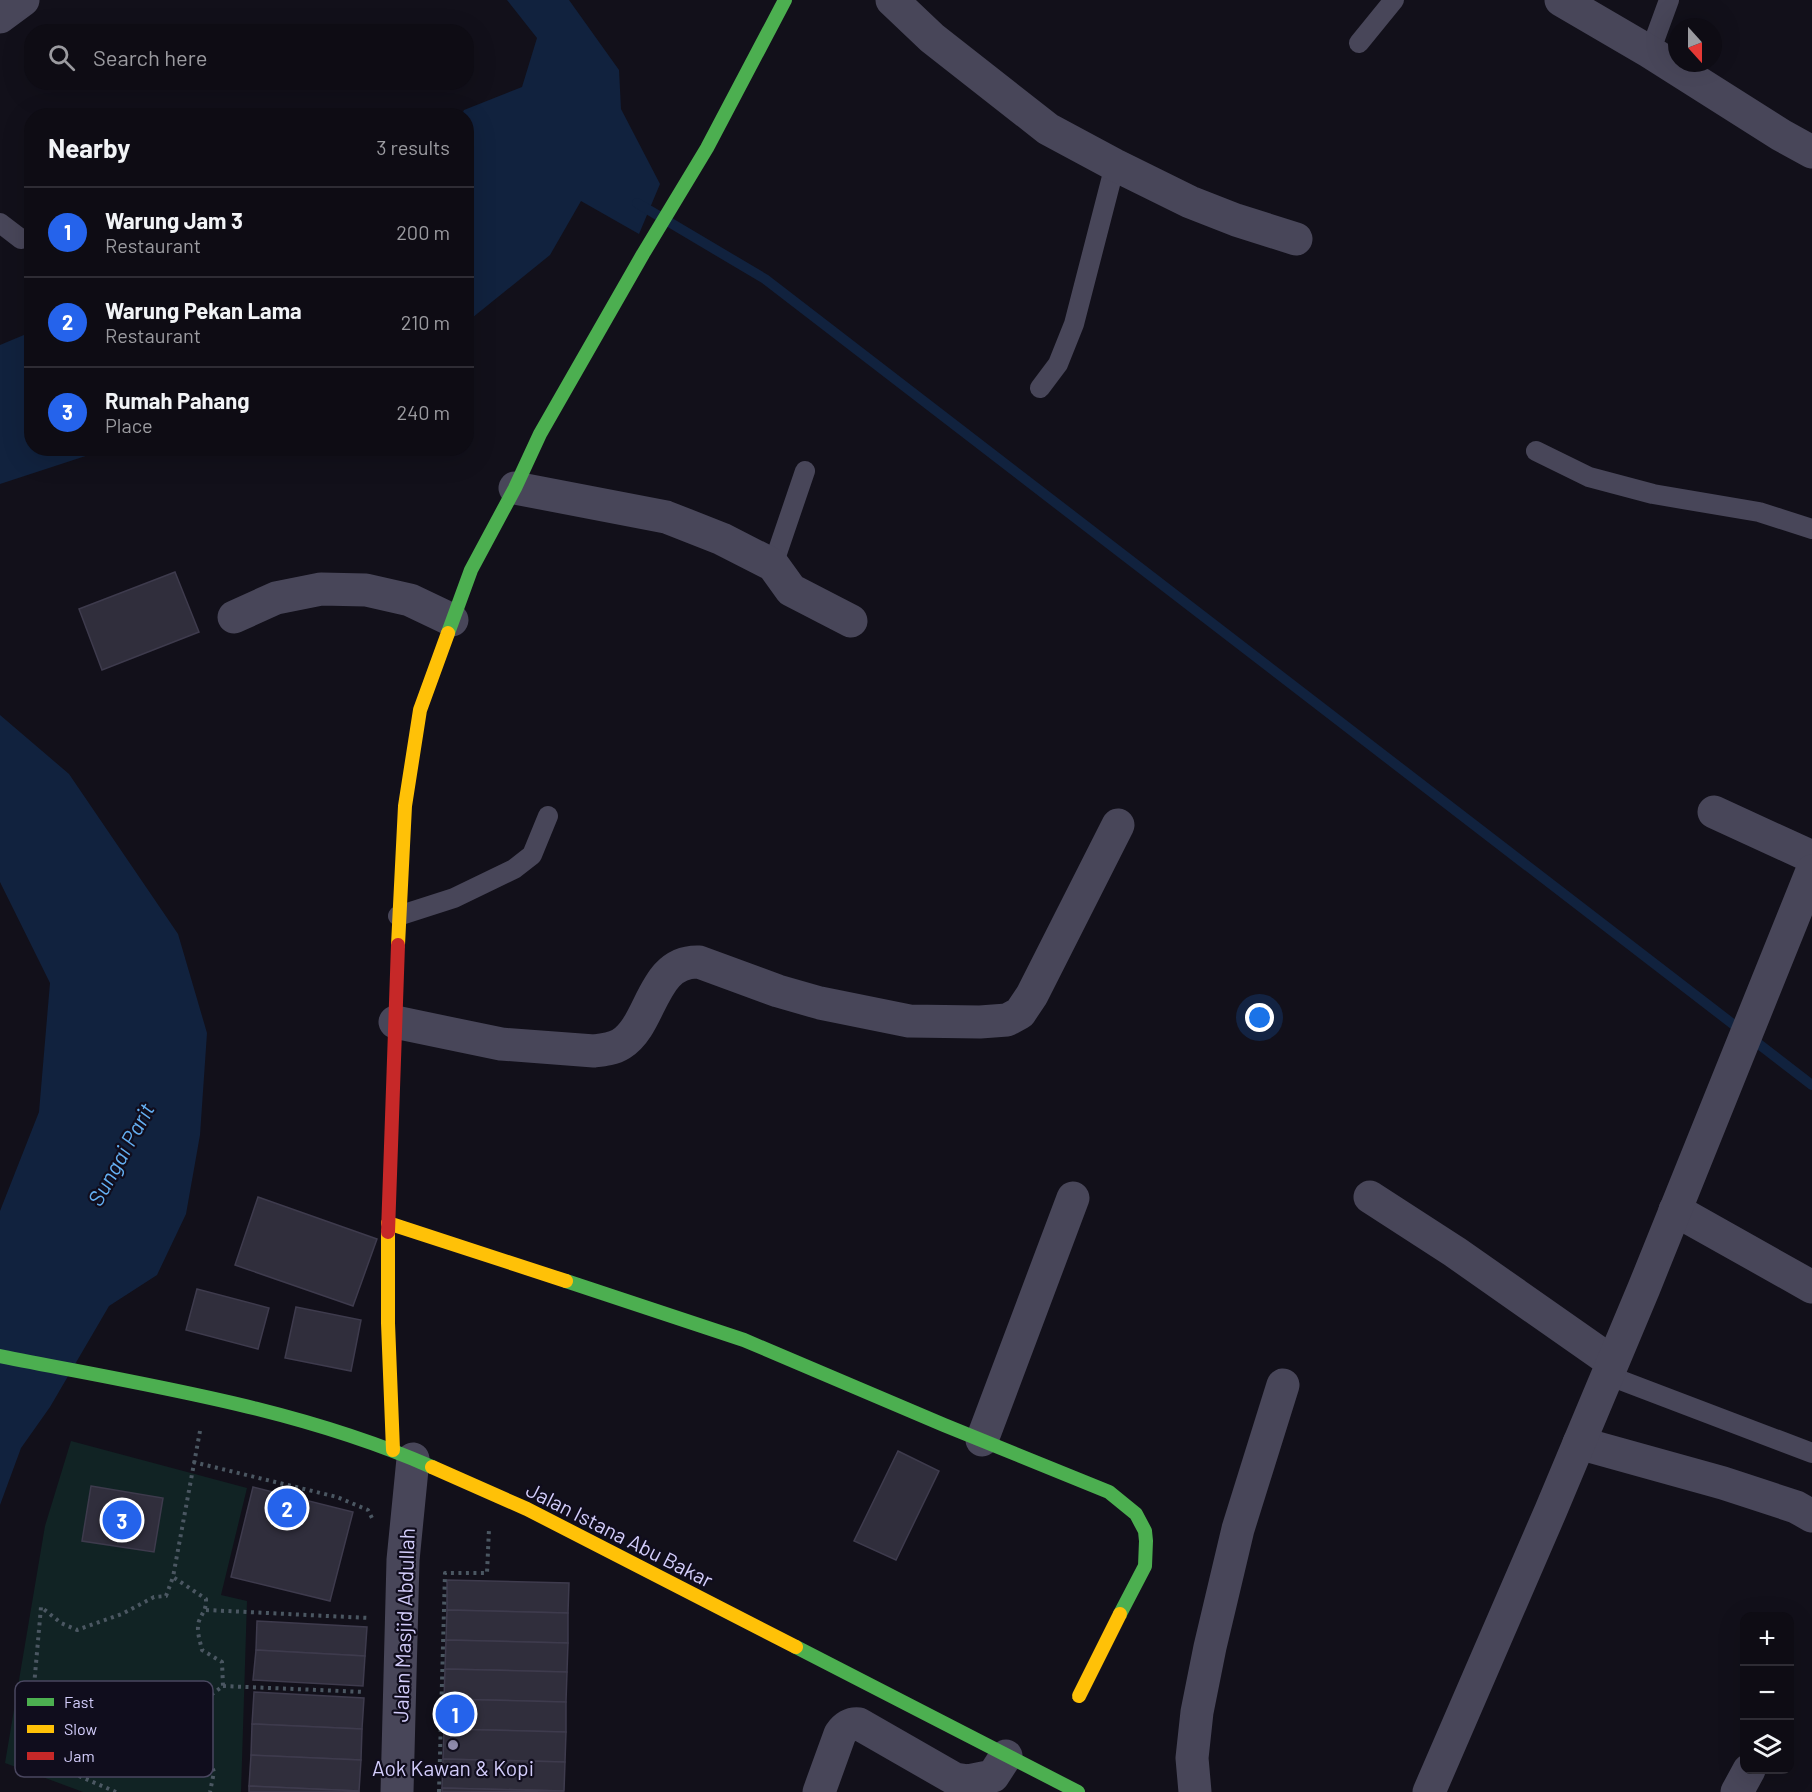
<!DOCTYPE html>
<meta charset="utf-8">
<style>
body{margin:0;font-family:Barlow,sans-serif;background:#17151d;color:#f1f3f6}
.controls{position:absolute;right:18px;bottom:18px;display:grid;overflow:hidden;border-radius:12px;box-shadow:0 6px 24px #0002}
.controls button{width:54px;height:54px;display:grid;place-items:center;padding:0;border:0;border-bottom:2px solid #2e2c34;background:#0e0c14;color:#f1f3f6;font:30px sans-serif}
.compass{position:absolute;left:1668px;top:18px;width:54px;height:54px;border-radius:50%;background:#0e0c14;box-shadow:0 6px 24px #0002;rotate:159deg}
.you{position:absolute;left:1260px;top:1018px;width:21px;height:21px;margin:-15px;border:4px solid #fff;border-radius:50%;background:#1a73e8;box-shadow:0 0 0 9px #1a73e833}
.badge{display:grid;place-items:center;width:39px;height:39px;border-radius:50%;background:#2563eb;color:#fff;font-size:20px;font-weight:700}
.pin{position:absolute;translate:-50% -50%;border:3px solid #fff;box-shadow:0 2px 6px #0006}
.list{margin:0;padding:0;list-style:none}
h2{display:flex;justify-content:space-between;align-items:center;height:78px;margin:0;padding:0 24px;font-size:26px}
h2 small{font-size:20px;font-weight:400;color:#9b9ba0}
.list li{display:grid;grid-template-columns:39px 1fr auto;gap:18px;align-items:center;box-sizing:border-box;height:90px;padding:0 24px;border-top:2px solid #2e2c34}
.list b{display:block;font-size:22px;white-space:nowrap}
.list p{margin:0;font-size:20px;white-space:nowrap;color:#9b9ba0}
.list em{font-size:20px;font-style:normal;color:#9b9ba0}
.icon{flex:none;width:33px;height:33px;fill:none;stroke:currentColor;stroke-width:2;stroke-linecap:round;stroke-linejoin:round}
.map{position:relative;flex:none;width:1812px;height:1792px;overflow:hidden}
.search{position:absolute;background:#0e0c14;box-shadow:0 6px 24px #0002;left:24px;top:24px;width:450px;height:66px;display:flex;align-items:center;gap:15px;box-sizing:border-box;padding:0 21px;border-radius:24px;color:#9b9ba0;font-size:22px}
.panel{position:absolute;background:#0e0c14;box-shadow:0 6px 24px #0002;left:24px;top:108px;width:450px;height:348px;border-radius:24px}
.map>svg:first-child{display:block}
.green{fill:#112324}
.water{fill:#11223e}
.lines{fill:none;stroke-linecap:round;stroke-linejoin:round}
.stream{stroke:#11223e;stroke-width:10}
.building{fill:#302e3c;stroke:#3e3b4d;stroke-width:1.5}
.path{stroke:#4b5762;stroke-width:4;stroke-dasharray:3 4.5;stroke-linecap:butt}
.lane{stroke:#484659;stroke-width:20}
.street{stroke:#484659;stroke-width:33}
.fast{stroke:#4caf50;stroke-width:14}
.slow{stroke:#ffc107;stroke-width:14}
.jam{stroke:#c62828;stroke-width:14}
.poi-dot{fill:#8f8bac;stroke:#100d1d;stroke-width:2}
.labels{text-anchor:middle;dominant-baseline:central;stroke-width:4.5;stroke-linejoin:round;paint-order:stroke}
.street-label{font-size:21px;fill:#d3cdfb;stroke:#100d1d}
.poi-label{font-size:21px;fill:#d3cdfb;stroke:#100d1d}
.water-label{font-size:22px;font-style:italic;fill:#64aff2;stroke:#100d1d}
.key{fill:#100d1d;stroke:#4a4760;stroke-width:1.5}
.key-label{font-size:16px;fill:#d3cdfb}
</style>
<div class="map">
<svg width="1812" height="1792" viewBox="0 0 1812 1792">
<rect width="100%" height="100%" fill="#12101a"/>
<path class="green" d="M71,1441L247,1488L221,1595L247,1601L241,1792H83L5,1763L45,1526Z"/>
<g class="water">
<path d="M507,0H569L619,70L621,109L660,184L639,234L581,201L550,255L467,322L466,116H461L464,110L522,87L537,38Z"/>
<path d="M31,332L32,448L107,449L0,484V345Z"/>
<path d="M0,715L69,774L178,934L207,1033L200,1135L186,1214L157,1275L109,1306L50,1407L21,1448L0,1505V1211L39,1112L50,983L0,882Z"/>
</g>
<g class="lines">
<path class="stream" d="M637,203L765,279L1812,1085"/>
</g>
<g class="building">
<path d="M175,572L199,632L102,670L79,609Z"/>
<path d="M258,1197L377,1239L353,1306L235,1265Z"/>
<path d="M197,1289L269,1308L258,1349L186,1330Z"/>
<path d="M296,1307L361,1320L351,1371L285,1358Z"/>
<path d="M898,1451L939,1471L896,1560L854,1541Z"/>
<path d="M91,1486L163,1498L154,1552L82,1541Z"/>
<path d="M253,1487L353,1512L330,1601L231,1577Z"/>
<path d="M447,1580L569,1583L568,1613L447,1610Z"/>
<path d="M447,1610L568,1613V1643L446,1640Z"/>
<path d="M257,1621L367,1627L365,1656L256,1650Z"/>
<path d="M446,1640L568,1643L567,1672L445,1669Z"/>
<path d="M256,1650L365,1656L363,1686L253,1680Z"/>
<path d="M445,1669L567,1672L566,1702L444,1699Z"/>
<path d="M254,1692L364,1698L362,1729L252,1724Z"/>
<path d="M444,1699L566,1702V1732L444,1729Z"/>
<path d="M252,1724L362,1729L361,1760L251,1755Z"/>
<path d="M444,1729L566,1732L565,1762L443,1759Z"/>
<path d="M251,1755L361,1760L359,1791L249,1786Z"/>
<path d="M443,1759L565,1762L564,1791L442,1788Z"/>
<path d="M249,1786L359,1791V1792H249Z"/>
<path d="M442,1788L564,1791L442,1792Z"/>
</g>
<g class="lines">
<g class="path">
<path d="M200,1431L173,1577L206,1599C206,1611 203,1611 199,1621C196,1630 200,1641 202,1650L222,1662L223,1686L207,1698L199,1731L214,1772L210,1792"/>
<path d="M193,1462L337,1497L368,1510L372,1518"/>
<path d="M206,1610L369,1618"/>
<path d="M223,1686L365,1692"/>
<path d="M116,1792L28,1754L41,1607L61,1623L77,1630L122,1614L154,1597L166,1596L173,1577"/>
<path d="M439,1792L445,1573H487L489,1529"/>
</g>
<g class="lane">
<path d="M1359,43L1394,0"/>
<path d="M1650,52L1669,0"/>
<path d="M0,223L21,239L32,237"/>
<path d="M1040,388L1058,364L1074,324L1115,165"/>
<path d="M1536,451L1589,477L1653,494L1759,512L1812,529"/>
<path d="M773,565L805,471"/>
<path d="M398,916L454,898L514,869L532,855L548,816"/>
<path d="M1607,1375L1812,1453"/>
</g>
<g class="street">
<path d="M892,0L932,38L1048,129L1115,165L1190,202L1236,220L1296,239"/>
<path d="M1561,0L1650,52L1781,135L1812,152"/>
<path d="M0,17L23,0"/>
<path d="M515,488L666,517L722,539L773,565L791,590L851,621"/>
<path d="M234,617L276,598L321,589L366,590L410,600L452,620"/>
<path d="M1714,812L1812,857"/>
<path d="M395,1022L501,1044L594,1051C603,1050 613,1049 621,1044C653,1024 651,960 699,962L778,991L820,1003L909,1021L980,1022L1007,1020L1020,1013L1032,995L1118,825"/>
<path d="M1370,1197L1455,1252L1612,1362"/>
<path d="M1675,1210L1812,1287"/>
<path d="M982,1440L1073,1198"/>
<path d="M1579,1443L1723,1483L1796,1507L1812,1516"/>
<path d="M397,1792L403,1560L413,1459"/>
<path d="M819,1792L840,1734C845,1727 850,1723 859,1724L955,1779L968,1781L993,1776L1006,1756"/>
<path d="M1195,1792L1192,1758L1197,1712L1210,1647L1238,1529L1283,1385"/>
<path d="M1429,1792L1551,1510L1644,1288L1812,871"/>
<path d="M1737,1792L1749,1770"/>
</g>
<g class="fast">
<path d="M448,633L471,570L515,488L540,434L643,254L707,148L785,0"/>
<path d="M566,1281L744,1340L944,1425L1109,1492L1136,1514L1145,1531L1146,1541L1145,1566L1120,1614"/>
<path d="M0,1356C145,1385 296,1407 432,1467"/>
<path d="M796,1647L1078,1792"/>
</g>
<g class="slow">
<path d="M398,945L405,806L420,710L448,633"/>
<path d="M388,1223L566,1281"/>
<path d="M388,1232V1323L393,1450"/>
<path d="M432,1467L527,1509L796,1647"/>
<path d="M1079,1696L1120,1614"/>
</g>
<path class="jam" d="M388,1232L398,945"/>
</g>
<circle class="poi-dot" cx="453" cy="1745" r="6"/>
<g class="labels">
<g class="street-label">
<text transform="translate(620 1534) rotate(27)">Jalan Istana Abu Bakar</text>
<text transform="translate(403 1625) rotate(-88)">Jalan Masjid Abdullah</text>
</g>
<g class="poi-label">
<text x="453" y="1767">Aok Kawan &amp; Kopi</text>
</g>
<g class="water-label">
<text transform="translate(120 1154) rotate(-61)">Sungai Parit</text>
</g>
</g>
<rect x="15" y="1681" width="198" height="96" rx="9" class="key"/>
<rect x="27" y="1698" width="27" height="8" fill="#4caf50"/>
<rect x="27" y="1725" width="27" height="8" fill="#ffc107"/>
<rect x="27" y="1752" width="27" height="8" fill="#c62828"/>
<g class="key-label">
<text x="64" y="1708">Fast</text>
<text x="64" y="1735">Slow</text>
<text x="64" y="1762">Jam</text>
</g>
</svg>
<div class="controls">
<button>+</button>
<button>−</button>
<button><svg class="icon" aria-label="layers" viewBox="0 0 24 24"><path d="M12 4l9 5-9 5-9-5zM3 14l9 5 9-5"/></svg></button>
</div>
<svg class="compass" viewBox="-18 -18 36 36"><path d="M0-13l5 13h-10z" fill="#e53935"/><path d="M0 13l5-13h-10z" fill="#9b9ba0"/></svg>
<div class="you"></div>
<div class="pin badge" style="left:455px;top:1714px">1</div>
<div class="pin badge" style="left:287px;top:1508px">2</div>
<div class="pin badge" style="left:122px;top:1520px">3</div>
<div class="search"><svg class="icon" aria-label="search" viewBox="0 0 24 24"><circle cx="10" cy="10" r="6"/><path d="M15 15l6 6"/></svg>Search here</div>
<section class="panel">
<h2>Nearby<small>3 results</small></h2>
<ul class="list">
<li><span class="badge">1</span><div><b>Warung Jam 3</b><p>Restaurant</p></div><em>200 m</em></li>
<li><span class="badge">2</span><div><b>Warung Pekan Lama</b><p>Restaurant</p></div><em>210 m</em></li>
<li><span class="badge">3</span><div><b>Rumah Pahang</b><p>Place</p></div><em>240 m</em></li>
</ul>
</section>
</div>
